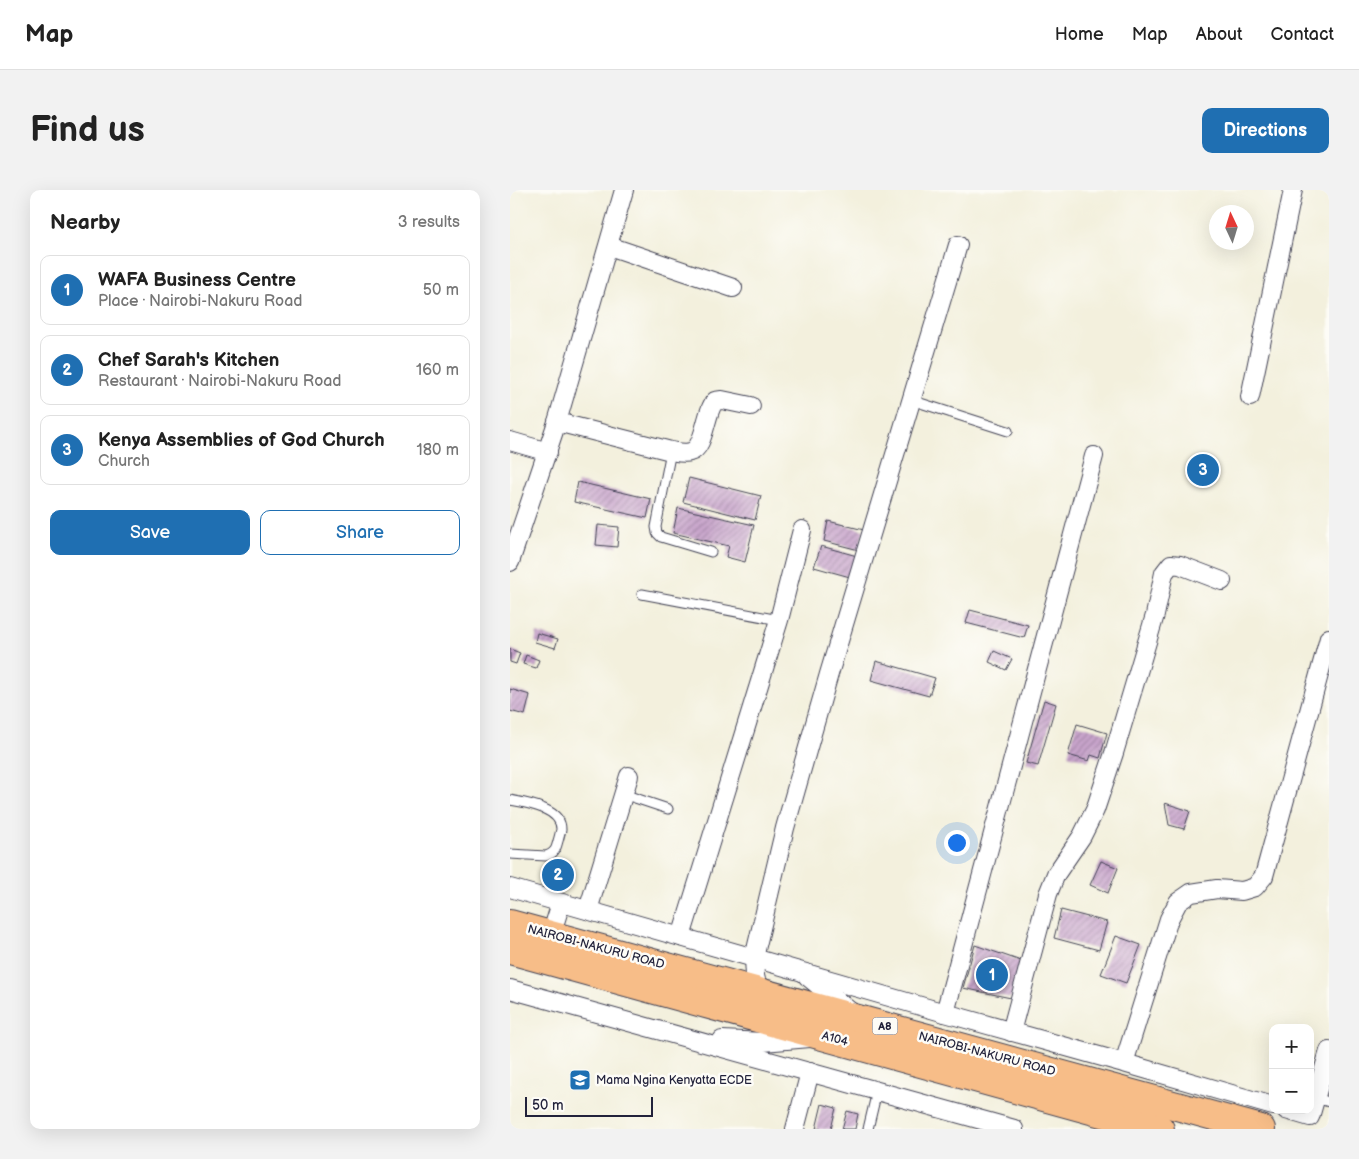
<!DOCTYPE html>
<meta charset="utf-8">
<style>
body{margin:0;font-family:"Balsamiq Sans",sans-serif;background:#f2f2f2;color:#222}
.controls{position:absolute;right:15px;bottom:15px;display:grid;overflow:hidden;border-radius:10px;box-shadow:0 5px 20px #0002}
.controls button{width:45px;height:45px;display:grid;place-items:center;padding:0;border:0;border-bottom:1px solid #e0e0e0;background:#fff;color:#222;font:25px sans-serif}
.compass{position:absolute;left:699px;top:15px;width:45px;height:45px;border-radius:50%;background:#fff;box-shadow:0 5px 20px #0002;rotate:356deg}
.scale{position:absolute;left:15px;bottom:12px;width:128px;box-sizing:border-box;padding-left:5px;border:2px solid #22223b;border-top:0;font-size:14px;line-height:18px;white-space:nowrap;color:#22223b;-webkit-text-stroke:4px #fdfcf7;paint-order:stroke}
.you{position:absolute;left:446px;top:652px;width:18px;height:18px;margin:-12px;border:4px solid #fff;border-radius:50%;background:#1a73e8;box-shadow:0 0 0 8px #1a73e833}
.badge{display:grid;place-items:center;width:32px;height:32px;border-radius:50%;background:#1f6fb2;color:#fff;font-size:16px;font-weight:700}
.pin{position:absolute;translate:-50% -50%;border:2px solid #fff;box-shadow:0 1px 5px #0006}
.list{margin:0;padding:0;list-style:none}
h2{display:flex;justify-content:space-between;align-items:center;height:65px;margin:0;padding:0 20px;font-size:21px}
h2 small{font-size:16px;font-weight:400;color:#767676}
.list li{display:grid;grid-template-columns:32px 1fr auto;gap:15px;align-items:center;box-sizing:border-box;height:70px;margin:0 10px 10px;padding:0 10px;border:1px solid #e0e0e0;border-radius:10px}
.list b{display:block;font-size:19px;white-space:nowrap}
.list p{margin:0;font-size:16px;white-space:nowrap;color:#767676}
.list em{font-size:16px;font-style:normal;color:#767676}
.actions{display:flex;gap:10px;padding:15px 20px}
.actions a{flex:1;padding:11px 0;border:1px solid #1f6fb2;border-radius:10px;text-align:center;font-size:18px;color:#1f6fb2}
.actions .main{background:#1f6fb2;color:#fff}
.map{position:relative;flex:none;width:819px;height:939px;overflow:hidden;border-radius:10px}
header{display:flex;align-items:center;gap:30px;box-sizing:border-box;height:70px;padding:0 25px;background:#fff;border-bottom:1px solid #e0e0e0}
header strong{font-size:24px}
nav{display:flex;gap:28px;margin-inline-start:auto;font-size:18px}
.intro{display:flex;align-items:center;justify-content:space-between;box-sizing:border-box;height:120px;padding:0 30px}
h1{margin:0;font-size:35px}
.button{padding:12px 22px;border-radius:10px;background:#1f6fb2;color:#fff;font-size:18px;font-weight:700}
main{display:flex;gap:30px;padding:0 30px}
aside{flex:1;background:#fff;border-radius:10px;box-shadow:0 5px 20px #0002}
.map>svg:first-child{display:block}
.building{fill:url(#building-hatch)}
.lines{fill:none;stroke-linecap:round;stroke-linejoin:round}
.service-casing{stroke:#414153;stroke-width:11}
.minor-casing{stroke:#414153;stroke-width:20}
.trunk-casing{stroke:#414153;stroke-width:30}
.service{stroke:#fff;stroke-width:9}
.minor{stroke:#fff;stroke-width:18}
.trunk{stroke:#f7bd88;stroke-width:28}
.labels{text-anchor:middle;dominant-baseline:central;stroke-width:5;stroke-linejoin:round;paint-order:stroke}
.shield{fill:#fdfcf7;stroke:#646373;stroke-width:1}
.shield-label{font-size:11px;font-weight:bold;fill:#22223b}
.street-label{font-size:12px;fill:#22223b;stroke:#fdfcf7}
.poi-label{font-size:12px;fill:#22223b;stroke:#fdfcf7;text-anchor:start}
</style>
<header>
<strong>Map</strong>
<nav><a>Home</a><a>Map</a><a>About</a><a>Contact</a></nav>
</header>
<div class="intro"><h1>Find us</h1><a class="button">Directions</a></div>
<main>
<aside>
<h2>Nearby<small>3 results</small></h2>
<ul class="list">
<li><span class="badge">1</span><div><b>WAFA Business Centre</b><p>Place · Nairobi-Nakuru Road</p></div><em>50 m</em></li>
<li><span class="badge">2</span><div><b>Chef Sarah's Kitchen</b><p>Restaurant · Nairobi-Nakuru Road</p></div><em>160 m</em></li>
<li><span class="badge">3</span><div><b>Kenya Assemblies of God Church</b><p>Church</p></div><em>180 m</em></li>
</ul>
<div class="actions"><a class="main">Save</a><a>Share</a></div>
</aside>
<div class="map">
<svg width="819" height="939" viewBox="0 0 819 939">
<defs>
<pattern id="building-hatch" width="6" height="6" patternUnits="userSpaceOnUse" patternTransform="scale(1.25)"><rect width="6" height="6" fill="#c8a4cb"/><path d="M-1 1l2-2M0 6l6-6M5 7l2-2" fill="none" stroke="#a285a6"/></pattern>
</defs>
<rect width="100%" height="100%" fill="#fdfcf7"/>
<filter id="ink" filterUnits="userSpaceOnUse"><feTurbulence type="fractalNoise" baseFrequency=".02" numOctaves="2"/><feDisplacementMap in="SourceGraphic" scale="10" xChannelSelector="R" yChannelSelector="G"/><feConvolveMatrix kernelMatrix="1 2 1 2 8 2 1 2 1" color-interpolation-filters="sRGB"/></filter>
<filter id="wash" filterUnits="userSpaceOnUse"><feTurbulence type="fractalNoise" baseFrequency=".0096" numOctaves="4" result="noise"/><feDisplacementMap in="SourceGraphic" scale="20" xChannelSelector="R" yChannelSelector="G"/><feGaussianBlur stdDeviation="1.12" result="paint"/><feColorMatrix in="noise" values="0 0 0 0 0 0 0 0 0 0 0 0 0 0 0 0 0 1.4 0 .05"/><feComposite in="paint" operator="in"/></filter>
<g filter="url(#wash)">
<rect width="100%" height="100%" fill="#f3f0dd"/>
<g id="blocks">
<g class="building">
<path d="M179,288L251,306L245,330L173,312Z"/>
<path d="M68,292L141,309L137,328L64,312Z"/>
<path d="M168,318L244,335L235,372L216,367L219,356L163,343Z"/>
<path d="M318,331L354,340L349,360L314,351Z"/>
<path d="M88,335L109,337L107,357L86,355Z"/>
<path d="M311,356L347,366L340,387L304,377Z"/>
<path d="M460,420L518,435L514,448L456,433Z"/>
<path d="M27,443L48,449L45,458L25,452Z"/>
<path d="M0,459L10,463L6,474L0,472Z"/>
<path d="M484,461L502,469L496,480L479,472Z"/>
<path d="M16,465L29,470L26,478L13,474Z"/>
<path d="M366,471L425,488L419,506L361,490Z"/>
<path d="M0,499L20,505L15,525L0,521Z"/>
<path d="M534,510L546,514L528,576L516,573Z"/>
<path d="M567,534L597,543L590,568L581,565L579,571L558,565Z"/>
<path d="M655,613L680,621L674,639L659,635Z"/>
<path d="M591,671L608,678L598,703L580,695Z"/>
<path d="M551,720L597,732L589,760L544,748Z"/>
<path d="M606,746L631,755L616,793L591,784Z"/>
<path d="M465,755L511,771L501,808L453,798Z"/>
<path d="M312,914L326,918L321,939H306Z"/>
<path d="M337,921L348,924L345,939H332Z"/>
</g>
</g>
</g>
<g filter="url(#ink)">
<use href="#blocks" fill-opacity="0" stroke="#414153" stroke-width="1"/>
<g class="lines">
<g class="service-casing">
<g id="service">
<path d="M401,210L498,241"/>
<path d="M161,261L146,337L147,343L151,347L201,362"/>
<path d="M132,404L269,430"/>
<path d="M113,604L158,619"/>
<path d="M0,610C16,613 52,618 51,640C50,643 49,648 48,651C46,659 45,663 36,666L0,664"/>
<path d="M806,908L819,912"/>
<path d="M358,939L367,901"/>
</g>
</g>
<g class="minor-casing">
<g id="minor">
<path d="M99,56L223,98"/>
<path d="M740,207L783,0"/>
<path d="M47,232L161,261C167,262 174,264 180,262C195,259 195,222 205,211L212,210L241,216"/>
<path d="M0,251L38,262"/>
<path d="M0,372L47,232L114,0"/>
<path d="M0,698L435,823L614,873L763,916"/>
<path d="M78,720L119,586"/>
<path d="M41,745L51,713"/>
<path d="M171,747L269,430L292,340"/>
<path d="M297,786L341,822"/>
<path d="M0,799L504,939"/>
<path d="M249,802L245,786L244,768L275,638L319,484L448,55"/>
<path d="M435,823L584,266"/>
<path d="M501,842L538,704L546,684L572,646L585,620L604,563L645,425L654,383L661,374L670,375L712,391"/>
<path d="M212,850L253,852L300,848"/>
<path d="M614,873L659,729L668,712L681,703L707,699L732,701L745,697L754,686L819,448"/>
<path d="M776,920L800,927L819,861"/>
<path d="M285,939L300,882"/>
</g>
</g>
<g class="trunk-casing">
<g id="trunk">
<path d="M0,734L751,939"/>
<path d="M0,760L650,939"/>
</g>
</g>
<use href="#service" class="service"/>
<use href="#minor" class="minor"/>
<use href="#trunk" class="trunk"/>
</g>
</g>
<defs>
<g id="school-square" transform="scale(1.125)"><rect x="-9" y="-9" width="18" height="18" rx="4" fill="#1f6fb2" stroke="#fdfcf7"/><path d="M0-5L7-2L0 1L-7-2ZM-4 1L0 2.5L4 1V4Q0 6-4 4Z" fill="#fff"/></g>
</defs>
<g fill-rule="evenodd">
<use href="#school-square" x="70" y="890"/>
</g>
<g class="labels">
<rect class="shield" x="362.5" y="827.5" width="25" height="17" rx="4"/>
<g class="shield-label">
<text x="375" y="836">A8</text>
</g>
<g class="street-label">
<text transform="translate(86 757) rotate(15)">NAIROBI-NAKURU ROAD</text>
<text transform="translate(325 849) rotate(15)">A104</text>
<text transform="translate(477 864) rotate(15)">NAIROBI-NAKURU ROAD</text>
</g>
<g class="poi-label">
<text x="86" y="890">Mama Ngina Kenyatta ECDE</text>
</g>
</g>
</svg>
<div class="controls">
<button>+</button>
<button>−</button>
</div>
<svg class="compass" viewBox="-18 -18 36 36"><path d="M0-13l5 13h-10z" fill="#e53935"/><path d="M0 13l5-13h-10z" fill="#767676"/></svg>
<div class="scale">50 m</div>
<div class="you"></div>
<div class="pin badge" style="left:482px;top:785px">1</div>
<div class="pin badge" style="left:48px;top:685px">2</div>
<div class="pin badge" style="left:693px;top:280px">3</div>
</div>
</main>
